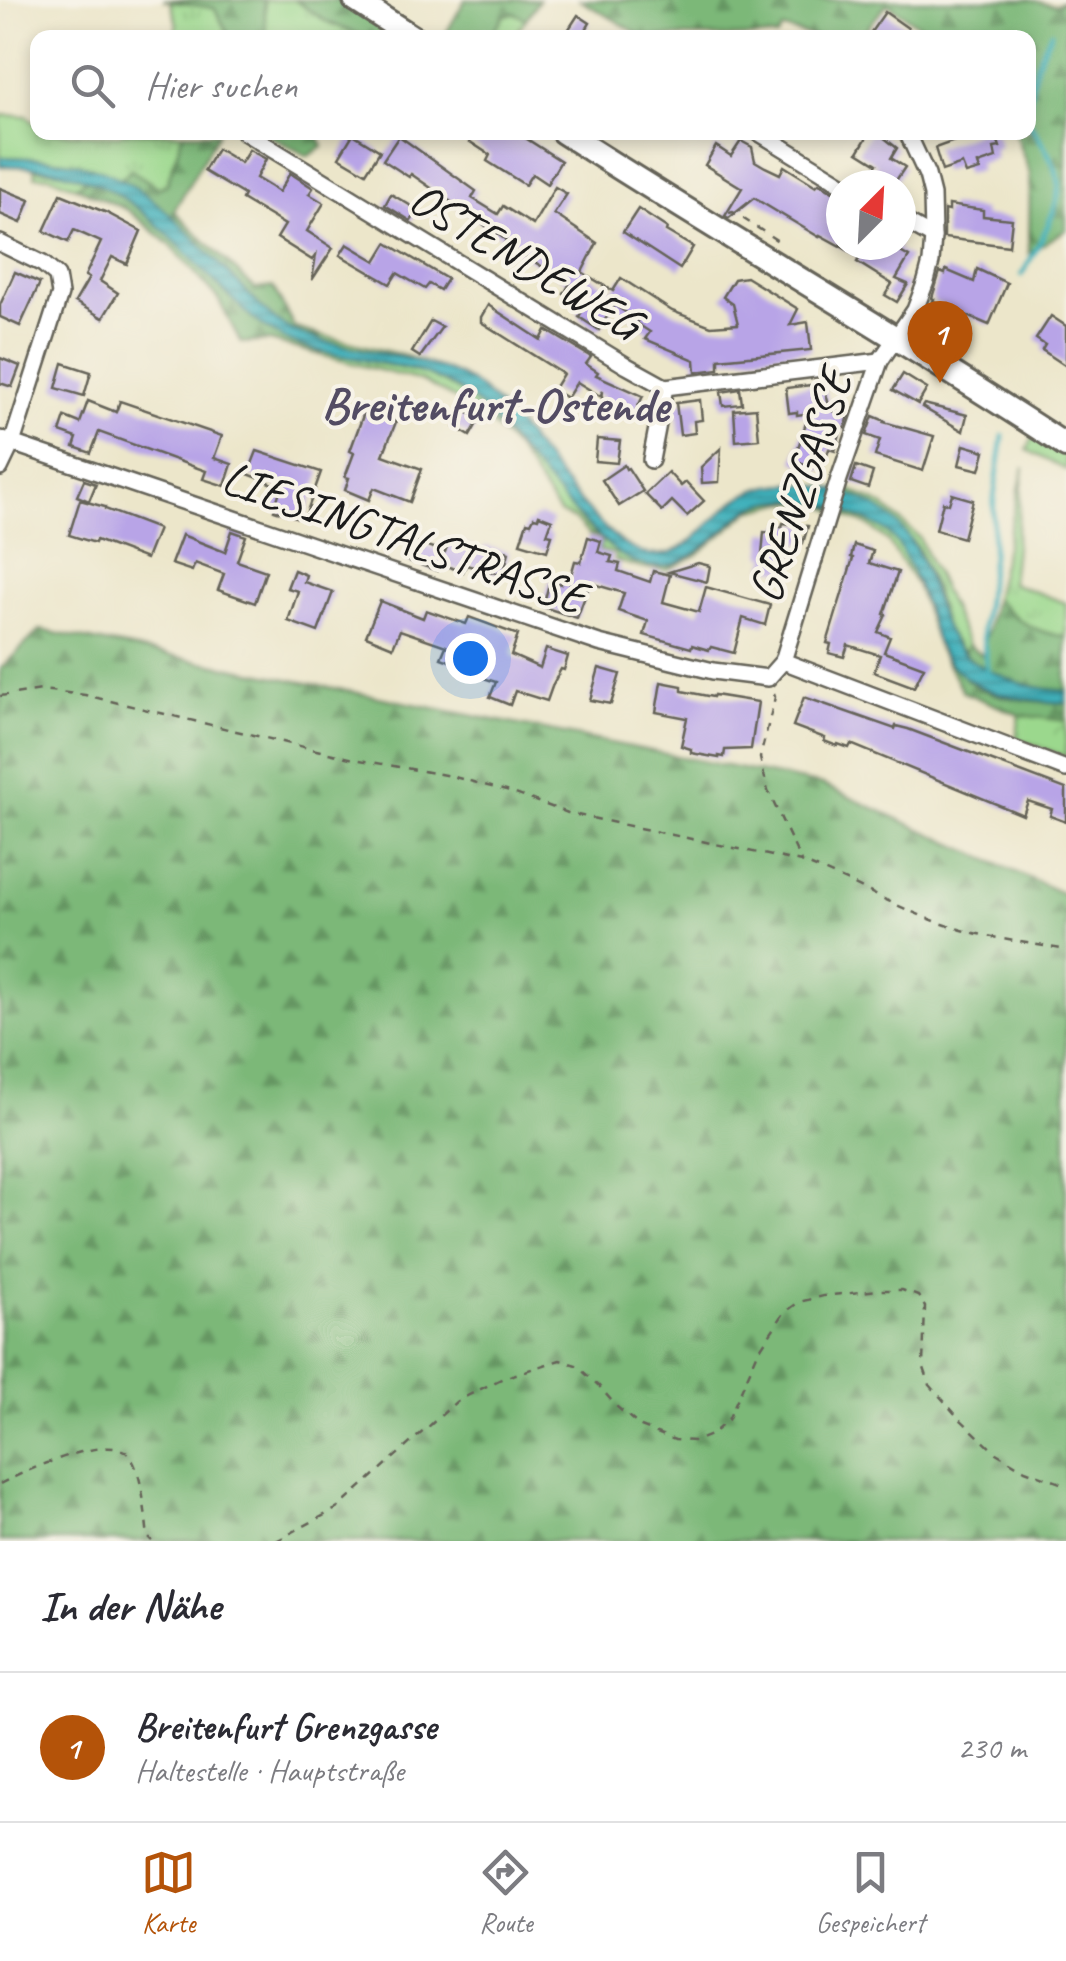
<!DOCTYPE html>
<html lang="de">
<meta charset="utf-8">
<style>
body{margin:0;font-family:Caveat,sans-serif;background:#f2f2f3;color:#2b2b33}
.compass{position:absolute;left:826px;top:170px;width:90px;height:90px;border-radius:50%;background:#fff;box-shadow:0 5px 15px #0003;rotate:24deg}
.you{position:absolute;left:470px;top:658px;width:35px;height:35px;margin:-25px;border:8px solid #fff;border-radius:50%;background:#1a73e8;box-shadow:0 0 0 15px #1a73e833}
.badge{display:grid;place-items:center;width:65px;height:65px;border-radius:50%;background:#b45309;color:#fff;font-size:32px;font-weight:700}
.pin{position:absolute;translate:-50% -82px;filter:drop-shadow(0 2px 5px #0008)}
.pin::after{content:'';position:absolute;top:52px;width:35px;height:30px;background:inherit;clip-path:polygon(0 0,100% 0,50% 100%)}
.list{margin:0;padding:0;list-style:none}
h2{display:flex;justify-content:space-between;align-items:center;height:130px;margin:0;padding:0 40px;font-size:42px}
h2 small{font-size:32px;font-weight:400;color:#7c7c81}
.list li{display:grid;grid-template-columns:65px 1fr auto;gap:30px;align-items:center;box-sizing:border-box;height:150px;padding:0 40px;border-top:2px solid #e1e1e2}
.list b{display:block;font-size:38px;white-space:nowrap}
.list p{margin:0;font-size:32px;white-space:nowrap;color:#7c7c81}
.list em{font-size:32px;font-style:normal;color:#7c7c81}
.icon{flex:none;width:55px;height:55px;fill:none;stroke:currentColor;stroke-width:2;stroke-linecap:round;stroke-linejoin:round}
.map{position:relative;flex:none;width:1066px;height:1541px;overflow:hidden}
.search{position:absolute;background:#fff;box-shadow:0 5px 15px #0003;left:30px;right:30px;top:30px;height:110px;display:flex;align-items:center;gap:25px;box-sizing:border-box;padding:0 35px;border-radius:20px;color:#7c7c81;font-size:38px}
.sheet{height:280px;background:#fff}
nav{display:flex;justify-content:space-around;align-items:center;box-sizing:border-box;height:140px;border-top:2px solid #e1e1e2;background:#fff;font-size:28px;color:#7c7c81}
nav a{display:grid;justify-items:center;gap:5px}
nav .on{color:#b45309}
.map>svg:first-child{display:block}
.grass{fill:url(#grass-tufts);stroke:#5c7a54;stroke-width:2.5}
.forest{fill:url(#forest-firs);stroke:#4c6a4a;stroke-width:2.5}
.park{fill:url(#park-crowns);stroke:#5c7a54;stroke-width:2.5}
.water{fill:url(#water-rules);stroke:#2e666c;stroke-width:2.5}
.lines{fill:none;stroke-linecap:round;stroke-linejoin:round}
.stream{stroke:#41b1bb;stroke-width:5}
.building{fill:#b8a4e7}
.street-casing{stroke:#656359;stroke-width:20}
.primary-casing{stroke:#656359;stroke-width:28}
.path{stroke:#656359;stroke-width:2.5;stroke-dasharray:8 8;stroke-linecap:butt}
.street{stroke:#fff;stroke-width:15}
.primary{stroke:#fff;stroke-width:22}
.labels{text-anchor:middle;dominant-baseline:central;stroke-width:8;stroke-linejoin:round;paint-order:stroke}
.street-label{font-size:48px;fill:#1c1c1c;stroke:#f7f3e8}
.neighbourhood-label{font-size:50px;font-weight:bold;fill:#534c63;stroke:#f7f3e8}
</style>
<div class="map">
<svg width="1066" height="1541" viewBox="0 0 1066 1541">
<defs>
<pattern id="grass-tufts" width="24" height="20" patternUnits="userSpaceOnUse" patternTransform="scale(2.5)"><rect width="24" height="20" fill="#9bd88d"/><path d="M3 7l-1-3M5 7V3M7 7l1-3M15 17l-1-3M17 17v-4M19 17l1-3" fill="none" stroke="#85b979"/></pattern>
<pattern id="forest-firs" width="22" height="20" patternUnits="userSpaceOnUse" patternTransform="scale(2.5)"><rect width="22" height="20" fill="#7cb878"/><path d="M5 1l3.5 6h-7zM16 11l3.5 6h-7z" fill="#659562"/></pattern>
<pattern id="park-crowns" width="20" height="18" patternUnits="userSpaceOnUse" patternTransform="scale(2.5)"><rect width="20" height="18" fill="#9bd88d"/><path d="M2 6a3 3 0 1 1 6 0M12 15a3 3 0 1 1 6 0" fill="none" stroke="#85b979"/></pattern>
<pattern id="water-rules" width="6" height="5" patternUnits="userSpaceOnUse" patternTransform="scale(2.5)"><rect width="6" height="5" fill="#41b1bb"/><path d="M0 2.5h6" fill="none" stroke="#368f97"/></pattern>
</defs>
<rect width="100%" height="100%" fill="#f7f3e8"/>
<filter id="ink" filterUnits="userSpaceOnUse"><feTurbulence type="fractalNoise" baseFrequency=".01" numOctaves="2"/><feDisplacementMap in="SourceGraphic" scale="20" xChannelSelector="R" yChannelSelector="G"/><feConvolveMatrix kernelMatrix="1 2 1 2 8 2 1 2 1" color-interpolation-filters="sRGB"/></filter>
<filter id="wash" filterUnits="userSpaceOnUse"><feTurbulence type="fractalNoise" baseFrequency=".0048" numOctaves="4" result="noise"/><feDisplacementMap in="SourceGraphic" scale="40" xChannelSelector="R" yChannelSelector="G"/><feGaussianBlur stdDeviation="2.25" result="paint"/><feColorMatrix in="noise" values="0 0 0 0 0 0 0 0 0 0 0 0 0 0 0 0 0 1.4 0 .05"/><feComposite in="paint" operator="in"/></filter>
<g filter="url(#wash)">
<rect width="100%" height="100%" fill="#ece6ca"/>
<g class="grass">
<path d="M264,0H295L325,21L365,37H266Z"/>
<path d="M170,1L214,8L230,37H173L177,24Z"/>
<path d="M515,13L526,19L513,37L483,38L493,31L505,15Z"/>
<path d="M0,115L27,116L37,125L38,132L119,135L124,132L183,133L167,184L159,189L131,170L121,179C81,162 43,158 0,157Z"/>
<path d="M34,169L65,172L87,179L76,187L50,176H35Z"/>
<path d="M319,335L403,355L443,369C402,358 360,351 319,340Z"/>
<path d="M320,350L426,374L465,394L486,412L585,525L610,547L671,567C685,560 698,552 710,542C724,531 737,515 752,508C790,491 828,504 864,520C876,525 888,530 896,541C919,571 927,613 938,648L916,584L887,540L869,526L818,504L787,502L750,511L697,555L667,570L641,568L615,560V554L599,550L602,539L589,535L574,519L559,513L518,452L481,413L422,381L320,355Z"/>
<path d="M1035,433L1066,453V470L1027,450Z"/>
<path d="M1024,467L1011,583L1066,603V637C1031,631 1021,623 994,599Z"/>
<path d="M849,489L884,506L919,537L968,645L965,651H962L946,631L934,589L919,550L913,542L902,528L847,494Z"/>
</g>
<g class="forest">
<path d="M163,0H264L266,37H230L214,8Z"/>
<path d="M295,0H348L398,37H365L325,21Z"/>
<path d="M465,0H539L526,19L515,13L505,15L493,31L483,37H450L445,35Z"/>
<path d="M580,0H1028L1055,5L1066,0V230L1029,253L1030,174L1015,133L1028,132V38L937,37L887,4L860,37H814L783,29L777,37H644Z"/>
<path d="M183,133H218L174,211L255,289L273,287L295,328L319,335L320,355L270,341L241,343L218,299L169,244L128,210L76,187L87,179L114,190L121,179L131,170L159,188L167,184Z"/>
<path d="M264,133H317L323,147L308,156Z"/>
<path d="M994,599C1021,623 1031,631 1066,637V691C1031,690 986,677 962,651H965L968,645L982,655Z"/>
<path d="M40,630L823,785L1066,895V1541H0V669Z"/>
<path d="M938,648C948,660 959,674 972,683C997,701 1036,701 1066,703V721L1020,715L963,692Z"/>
</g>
<path class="park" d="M1020,715L1066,721V757L1016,738Z"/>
<path class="water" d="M0,157C33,158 66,158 97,169C155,188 195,241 237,282C255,300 271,321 294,331C348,354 438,353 481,389C525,426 555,478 596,519C607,529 617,542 631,548C682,573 701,523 738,499C778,472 844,485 881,510C941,550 923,619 967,657C977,665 989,670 1000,675C1021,685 1043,690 1066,691V703C1018,700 968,695 940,650C935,642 933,631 930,622C924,602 918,584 909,565C901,548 894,534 877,526C838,506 796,490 754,507C743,512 733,522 724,530C693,557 665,581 624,557C615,552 609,545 601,538C571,511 545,480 519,450C502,431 487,411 466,395C416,358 350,365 294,343C263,331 240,307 217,284C147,213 108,164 0,166Z"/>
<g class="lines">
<g class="stream">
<path d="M1028,108L1036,64L1051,32"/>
<path d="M1022,275C1036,249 1057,215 1059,186C1060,169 1038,135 1028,121"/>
<path d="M988,676L982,629L992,556L994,498L1003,436"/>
</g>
</g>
<g id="blocks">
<g class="building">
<path d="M885,12L922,38H878L871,32Z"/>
<path d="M578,15L590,23L581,38H576L567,32Z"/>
<path d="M455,132H516L561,161L547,184L532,174L525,185L487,161L490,155Z"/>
<path d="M870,132H877L897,148L891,158L905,167L895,182L890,179L887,182L872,172L877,164L858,152Z"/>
<path d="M979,132H995L1000,147L994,148L996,158L978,164L980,170L966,174L962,164L942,171L935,148Z"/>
<path d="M353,134L380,151L366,173L339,157Z"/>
<path d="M399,136L476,191L472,198L498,214L503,206L533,225L555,187L567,194L554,214L597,243L582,272L613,291L621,278L672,311L711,326L738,324L733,304L723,297L734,279L746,277L798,309L790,325L808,322L811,350L719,359V369L696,372L695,360L645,339L650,332L636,323L638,320L614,305L599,330L579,317L581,313L576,310L581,304L564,294L570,283L504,244L506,240L411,174L409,177L383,160Z"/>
<path d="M741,141L752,147L755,161L765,167L780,174L784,166L816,186L819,183L841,196V245H900L897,250L909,257L896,279L908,284L897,302L885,295L892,284L857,262L860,257L820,235L819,237L754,198L729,218L725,216L742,188L705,165L716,146L731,156Z"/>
<path d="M217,149L241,163L249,150L266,159L256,178L279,192L290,173L313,188L309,194L324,203L307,231L333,248L312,280L316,255L312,260L277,238L285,225L242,199L244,195L204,171Z"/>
<path d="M0,188L30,200L21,223L0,214Z"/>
<path d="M61,194L107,213L141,231L127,264L112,257L100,281L118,293L103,318L75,302L89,278L85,276L101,242L74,230L68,242L44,231Z"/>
<path d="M391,194L418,210L411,221L385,205Z"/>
<path d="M949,205L983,210V216L1012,219L1009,246L944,238V210L949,211Z"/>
<path d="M638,209L667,228L666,231L693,247L680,269L623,232Z"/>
<path d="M387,243L447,279L440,290L429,284L425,289L397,273L390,284L340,255L347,244L376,261Z"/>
<path d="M977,269L1007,283L989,325L961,313L952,336L938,330L947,307L933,301L934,299L932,298L940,272L945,274L946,270L974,282Z"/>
<path d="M15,272L40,283L20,326L0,317V305Z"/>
<path d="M488,305L541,340L546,330L591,357L586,364L598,372L596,375L643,396L632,419H627L601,407L603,391L600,396L577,382L567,398L553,390L563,374L481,322V317Z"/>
<path d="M1051,316L1066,326V366L1042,350L1045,345L1036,339Z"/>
<path d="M431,321L442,327L420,357L412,352Z"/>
<path d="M0,358L20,366L12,387L0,383Z"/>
<path d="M63,363L91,372L84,396L56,388Z"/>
<path d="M903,374L927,389L918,404L893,390Z"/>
<path d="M820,384L821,389H825L830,410L849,416L845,428L842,427L835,451L829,449L822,470L794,461L809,413L797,415V412L789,413L786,388Z"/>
<path d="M740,389L742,404L723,406L721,392Z"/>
<path d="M700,400L702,420L694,421L695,433L680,435L676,403Z"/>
<path d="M88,401L116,412L120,401L222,436L214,458L232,464L225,486L203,479L206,471L99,432L91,453L74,447L77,438L60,432L65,417L80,423Z"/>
<path d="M924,404L967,415L963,431L922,407Z"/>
<path d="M756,408L759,439L736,441L734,410Z"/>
<path d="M365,410L396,422L383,455L422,469L410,502L374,488L369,500L345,490L349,478L345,477L354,453L350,451Z"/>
<path d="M466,410L479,420L470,436L455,427Z"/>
<path d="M873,416L885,421L884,422L934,436L923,471L875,456L880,440L866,435Z"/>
<path d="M597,439L620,441L617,463L595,461Z"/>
<path d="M964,445L985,451L980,470L959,465Z"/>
<path d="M721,448L719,482L702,483L701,467Z"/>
<path d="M257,451L321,472L304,520L274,510L281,487L248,474Z"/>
<path d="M624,465L626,469L628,468L643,491L619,506L602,480Z"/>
<path d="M856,466L873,472L868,488L851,482Z"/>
<path d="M668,472L681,486L686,482L704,501L687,516L672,501L662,511L645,494Z"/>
<path d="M84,480L96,484L89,501L77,496Z"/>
<path d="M952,494L973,500L963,538L936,530L943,502L949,504Z"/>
<path d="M80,500L105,507V509L158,529L146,559L96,540L95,543L69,535Z"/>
<path d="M539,515L552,520L547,534L552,535L547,551L520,543L527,522L531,523L534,517L538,518Z"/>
<path d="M783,523L808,526L803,543L798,541L790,568L784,566L783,571L764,566L767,556L762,555L764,532L774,533L776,527H782Z"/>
<path d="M232,531L246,536L237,561L266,571L255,603L218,590L224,574L195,563L192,571L171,564L182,535L225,552Z"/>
<path d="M588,537L601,541L598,552L612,556L610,562L620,564L618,571L650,582L653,571L670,575L663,602L699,612L706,587L770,605L765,625L743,618L734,653L711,647L709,650L692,645L691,648L644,635L648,621L618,611L624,593L590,583L577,618L543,607L550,580L561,584L562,580L569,582L575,561L581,562Z"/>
<path d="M450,539L484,550L485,546L509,552L503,575L466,565L463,572L441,564L438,571L406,560L412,541L445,552Z"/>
<path d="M854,545L873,551L869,563L898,572L884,614L886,615L878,632L890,637L884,652L924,667L914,687L874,672L880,655L848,645L844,657L829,653L831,644L827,643L853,558L851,557Z"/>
<path d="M698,563L710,566L707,582L669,572Z"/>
<path d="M294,570L306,575L304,582L333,592L318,632L288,621L298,591L287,588Z"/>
<path d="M380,601L423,618L426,610L466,624L469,617L518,635L511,655L540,668L546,649L568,656L564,670L561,669L553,684L547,701L515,691L510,705L490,697L496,682L471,674L473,669L441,658L446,646L400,630L393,647L366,636Z"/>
<path d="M599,668L620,674L611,704L590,700Z"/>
<path d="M661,682L682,686V691L713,697L714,695L758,702L751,749L725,750L724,757L719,756V758L691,753V749L681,746L687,718L656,712Z"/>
<path d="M804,697L895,729L896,726L908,729L1066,789V822L1050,816L1052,809L1028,801L1023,815L851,744L849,748L838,744L837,746L824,741L825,738L793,726Z"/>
</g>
</g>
</g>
<g filter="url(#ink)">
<use href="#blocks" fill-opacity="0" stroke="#656359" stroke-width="2.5"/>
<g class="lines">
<g class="street-casing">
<g id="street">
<path d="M244,132L627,366L665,387L880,361"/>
<path d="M758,132L844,185"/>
<path d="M901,219L933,237"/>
<path d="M0,243L43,264L57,276L60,294L12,443L0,468"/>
<path d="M0,439L599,643L713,671L768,678L783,661L839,479L880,361L915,310L926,281L931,262L933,237L932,195L927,175L907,132"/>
<path d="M651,460L665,387"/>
<path d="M783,661L1066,769"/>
</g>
</g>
<g class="primary-casing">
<g id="primary">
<path d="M355,0L414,38"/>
<path d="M563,132C729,239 901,337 1066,446"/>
</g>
</g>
<g class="path">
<path d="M430,28L445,38"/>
<path d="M729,213L733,212L781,243"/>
<path d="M774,694L775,697L760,758L768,791L801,861"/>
<path d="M0,696L42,690L85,695L354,759L451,776L510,792L568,813L801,862C855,882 904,913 959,929C993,939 1031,943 1066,950"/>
<path d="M0,1484C23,1472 106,1434 127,1453C143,1469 145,1515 148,1537L152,1541"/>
<path d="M276,1541L338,1508L457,1401L503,1378L560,1360L576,1365L599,1386L617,1407L641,1427L675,1440L696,1441L711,1435L728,1420L758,1352L784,1313L799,1302L823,1296L879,1290H902L918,1296L925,1307L923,1365L930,1385L957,1416L996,1453L1025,1470L1066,1485"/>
</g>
<use href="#street" class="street"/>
<use href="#primary" class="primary"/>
</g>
</g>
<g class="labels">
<g class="street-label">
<text transform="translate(525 260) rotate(31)">OSTENDEWEG</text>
<text transform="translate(800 486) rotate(-72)">GRENZGASSE</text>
<text transform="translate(404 537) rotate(19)">LIESINGTALSTRASSE</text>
</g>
<g class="neighbourhood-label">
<text x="495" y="404">Breitenfurt-Ostende</text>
</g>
</g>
</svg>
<svg class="compass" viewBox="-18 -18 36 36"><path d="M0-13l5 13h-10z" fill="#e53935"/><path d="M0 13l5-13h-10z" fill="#7c7c81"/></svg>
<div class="you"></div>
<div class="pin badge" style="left:940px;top:383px">1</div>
<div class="search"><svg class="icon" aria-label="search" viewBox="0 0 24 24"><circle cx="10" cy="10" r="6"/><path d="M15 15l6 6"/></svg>Hier suchen</div>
</div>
<section class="sheet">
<h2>In der Nähe<small></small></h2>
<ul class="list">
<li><span class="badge">1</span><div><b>Breitenfurt Grenzgasse</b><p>Haltestelle · Hauptstraße</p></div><em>230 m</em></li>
</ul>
</section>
<nav>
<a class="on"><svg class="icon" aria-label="map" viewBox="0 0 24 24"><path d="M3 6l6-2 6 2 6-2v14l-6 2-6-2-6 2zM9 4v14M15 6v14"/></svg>Karte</a>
<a><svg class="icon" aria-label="directions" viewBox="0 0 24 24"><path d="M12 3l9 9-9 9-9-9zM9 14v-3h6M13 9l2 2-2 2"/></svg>Route</a>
<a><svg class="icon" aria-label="saved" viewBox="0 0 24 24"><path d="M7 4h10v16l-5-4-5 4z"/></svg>Gespeichert</a>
</nav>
